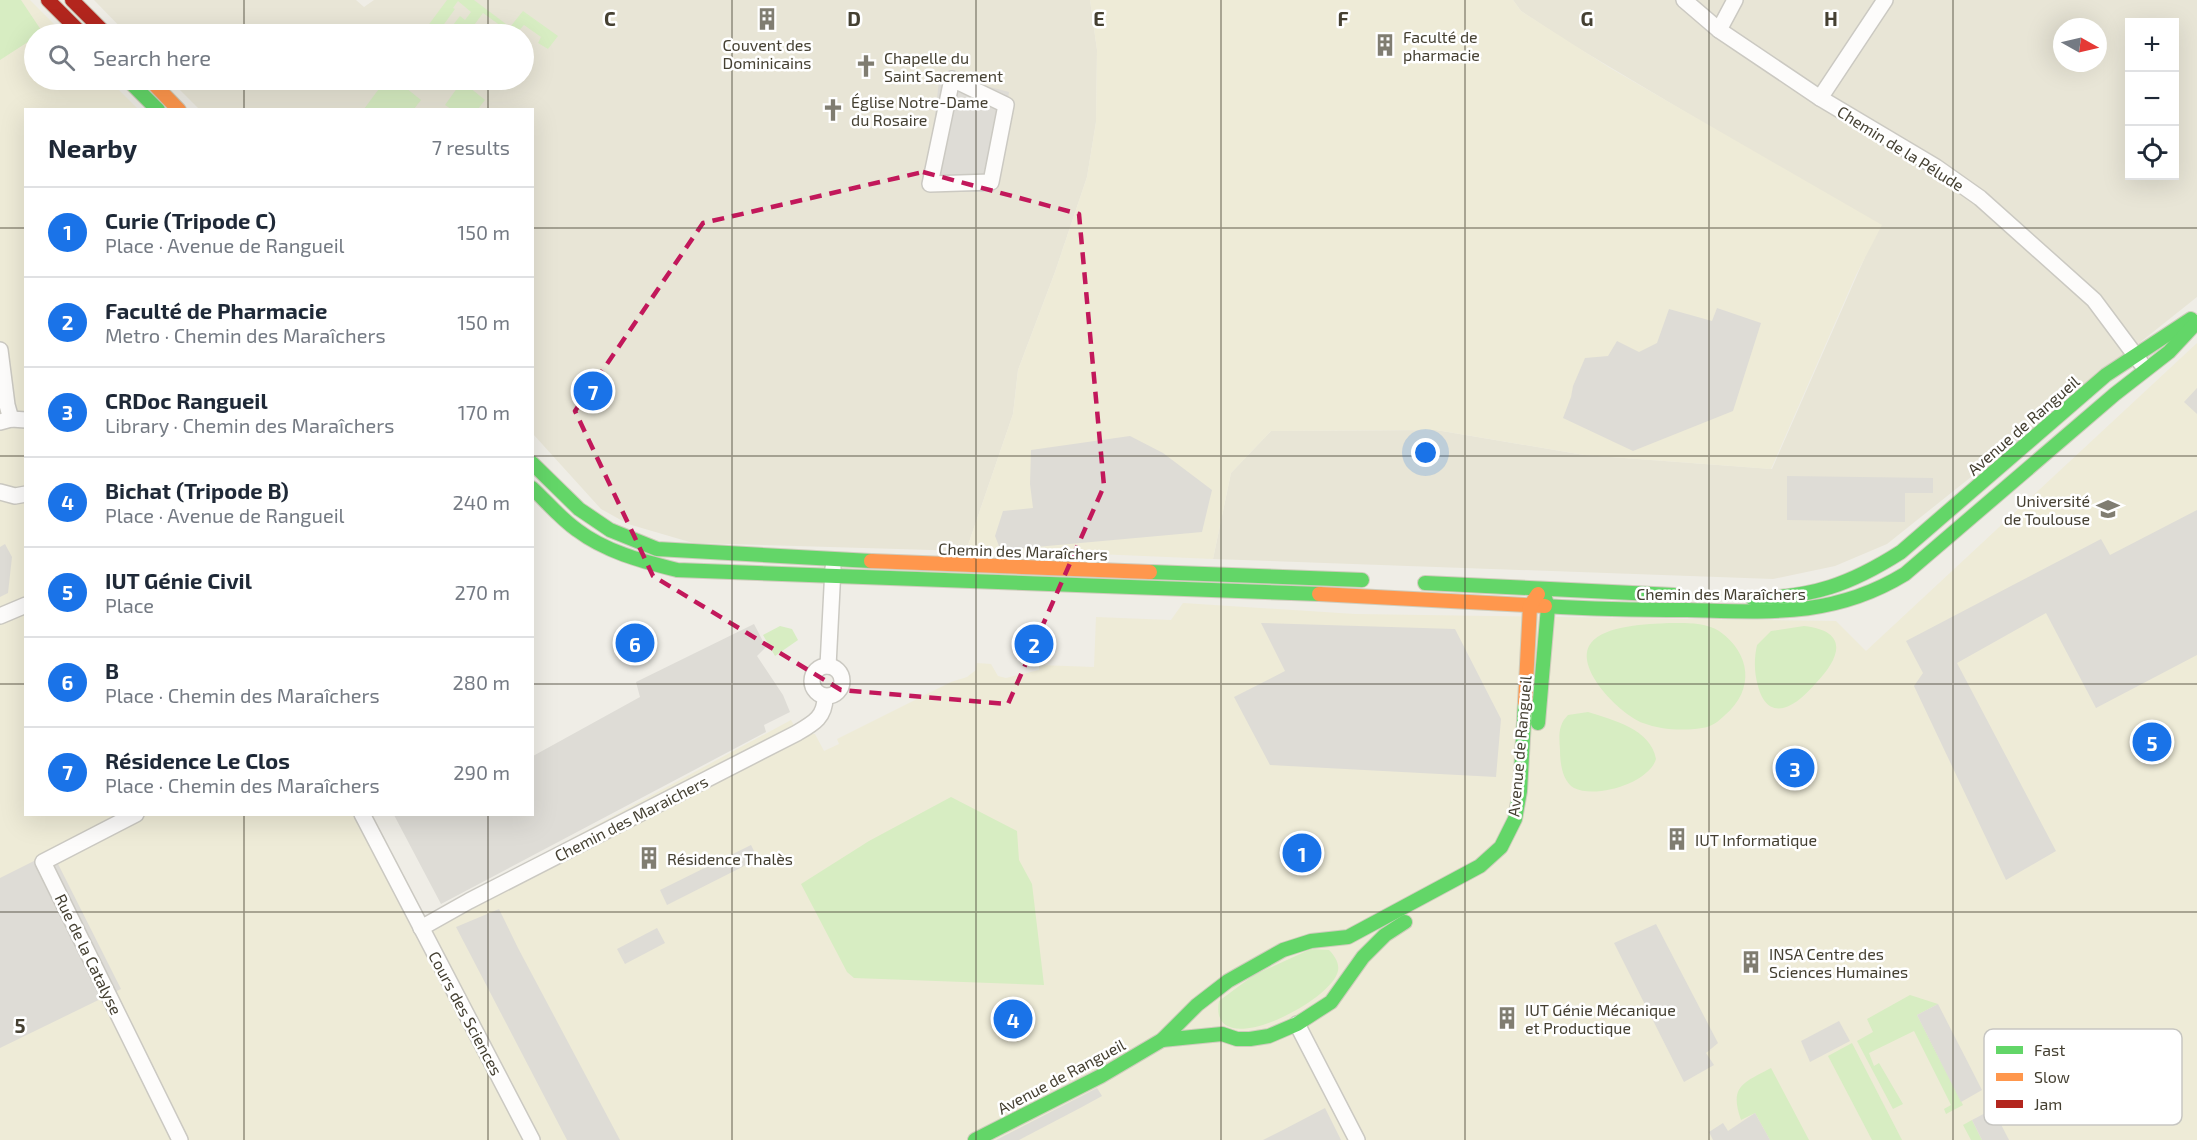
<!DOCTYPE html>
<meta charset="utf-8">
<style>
body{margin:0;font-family:"Exo 2",sans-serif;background:#f6f6f7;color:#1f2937}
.controls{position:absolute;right:18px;top:18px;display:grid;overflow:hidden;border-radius:0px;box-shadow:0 6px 24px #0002}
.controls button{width:54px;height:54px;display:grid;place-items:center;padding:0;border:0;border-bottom:2px solid #e0e1e3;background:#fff;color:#1f2937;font:30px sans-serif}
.compass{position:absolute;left:2053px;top:18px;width:54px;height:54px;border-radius:50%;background:#fff;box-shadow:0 6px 24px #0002;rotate:98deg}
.you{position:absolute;left:1426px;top:453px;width:21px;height:21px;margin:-15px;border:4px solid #fff;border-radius:50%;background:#1a73e8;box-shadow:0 0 0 9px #1a73e833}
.badge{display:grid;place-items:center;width:39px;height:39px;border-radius:50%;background:#1a73e8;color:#fff;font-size:20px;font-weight:700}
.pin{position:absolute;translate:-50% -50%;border:3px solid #fff;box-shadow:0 2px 6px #0006}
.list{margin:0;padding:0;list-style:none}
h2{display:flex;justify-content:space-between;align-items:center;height:78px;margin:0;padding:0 24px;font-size:26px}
h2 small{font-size:20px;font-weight:400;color:#747a83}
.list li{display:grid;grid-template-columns:39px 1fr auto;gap:18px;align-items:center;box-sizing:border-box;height:90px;padding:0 24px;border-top:2px solid #e0e1e3}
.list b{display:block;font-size:22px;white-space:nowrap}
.list p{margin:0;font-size:20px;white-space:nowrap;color:#747a83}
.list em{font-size:20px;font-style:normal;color:#747a83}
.icon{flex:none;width:33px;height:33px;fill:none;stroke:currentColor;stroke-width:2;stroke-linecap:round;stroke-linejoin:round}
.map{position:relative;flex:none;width:2197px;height:1140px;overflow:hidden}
.search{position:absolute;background:#fff;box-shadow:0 6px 24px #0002;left:24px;top:24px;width:510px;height:66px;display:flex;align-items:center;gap:15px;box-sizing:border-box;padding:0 21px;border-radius:33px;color:#747a83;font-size:22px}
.panel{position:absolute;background:#fff;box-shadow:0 6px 24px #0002;left:24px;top:108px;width:510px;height:708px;border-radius:0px}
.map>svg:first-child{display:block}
.residential{fill:#e8e5d6;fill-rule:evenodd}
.education{fill:#eeebd7}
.green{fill:#d7edc2}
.parking{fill:#dedcd6}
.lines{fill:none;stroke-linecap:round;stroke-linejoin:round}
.street-casing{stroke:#cbc9c2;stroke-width:18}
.fast-casing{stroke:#cfccbc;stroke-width:16}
.slow-casing{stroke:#cfccbc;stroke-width:16}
.jam-casing{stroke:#cfccbc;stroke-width:16}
.street{stroke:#fdfcfb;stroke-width:15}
.fast{stroke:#63d668;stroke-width:14}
.slow{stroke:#ff974d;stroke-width:14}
.jam{stroke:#b3261e;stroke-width:14}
.marked{fill:none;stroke:#c2185b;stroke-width:4.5;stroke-dasharray:12 8;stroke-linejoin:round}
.grid{fill:none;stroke:#454032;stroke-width:1.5;stroke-opacity:0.55}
.labels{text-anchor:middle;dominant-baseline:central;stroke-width:5;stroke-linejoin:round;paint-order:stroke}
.poi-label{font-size:16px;fill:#454032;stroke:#fff;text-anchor:start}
.street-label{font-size:16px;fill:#454032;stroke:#fff}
.key{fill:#fff;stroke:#c7c6c2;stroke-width:1.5}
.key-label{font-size:16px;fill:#454032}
.grid-label{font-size:20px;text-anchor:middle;font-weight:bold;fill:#454032;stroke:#fff;stroke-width:5;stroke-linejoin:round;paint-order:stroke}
</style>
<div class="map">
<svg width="2197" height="1140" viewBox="0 0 2197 1140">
<rect width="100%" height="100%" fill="#efede6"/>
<g class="residential">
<path d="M94,0H356L364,7L374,0H1090L1097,50L1096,122L1087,177L1055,272L1018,370L1013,414L966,551L693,543L628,524L601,509L533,434L532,110L199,109L170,80H524V34H127Z"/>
<path d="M1513,0H2197V297L1887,544L1835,566L1773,579L1213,559L1231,473L1271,431L1436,430L1584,455L1772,469L1865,257L1734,141L1568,42L1521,11ZM2130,22H2174V176H2130ZM2062,27H2098V63H2062Z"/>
</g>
<g class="education">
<path d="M0,0H30L64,34H34V80H109L138,109L26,110V814L361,815L413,924L791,720L798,733L815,734L824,751L839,744L837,739L951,682L967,677L976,670L977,663L991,664L998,676L1006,678L1039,670V665L1094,667L1096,617L1171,620L1183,603L1355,614L1836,621L1866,651L2197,343V1140H0Z"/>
<path d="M1090,0H1513L1521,11L1610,68L1882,225L1856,275L1771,469L1584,455L1436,430L1271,431L1231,473L1213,559L979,549L966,551L1013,414L1018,370L1055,272L1087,177L1096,122L1097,50Z"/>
</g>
<g class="green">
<path d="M0,0H21L43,33L34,34V38L0,60Z"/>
<path d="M447,0H474L510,27L523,11L558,36L548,49L538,43L541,37L524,25L516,34H512L483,13L469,32L472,34H446L460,16L465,20L471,12L458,1L453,8L455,9L437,34H428L424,31Z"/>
<path d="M381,80H412L406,88L421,100L414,109H364L384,82Z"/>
<path d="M457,80H474L469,87L485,100L478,109H451L445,105L460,84Z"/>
<path d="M1669,623C1685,623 1705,622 1719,631C1751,653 1755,690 1725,715C1718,722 1711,727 1702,728C1683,731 1661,730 1643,723C1621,715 1572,667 1591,643C1605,625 1648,624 1669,623Z"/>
<path d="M780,626L792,629L798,640L775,656L763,635Z"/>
<path d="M1804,626C1849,631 1841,657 1816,683C1808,692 1796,705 1783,708C1768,711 1761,698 1758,686C1754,672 1754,659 1757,645L1771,631Z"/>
<path d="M1588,712C1613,720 1651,729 1656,759C1649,783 1596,799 1574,788C1562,781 1560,762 1560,750C1559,736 1558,725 1568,715Z"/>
<path d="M951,797L1017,831L1019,860L1032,884L1044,985L854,978L847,972L801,884L869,841Z"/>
<path d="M1311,949L1329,950C1335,956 1341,965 1337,974C1324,1006 1208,1063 1219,1001L1254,975Z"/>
<path d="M1910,995L1938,1004L1917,1015L1963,1105L1946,1114L1944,1109L1951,1105L1914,1031L1869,1053L1874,1066L1879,1063L1903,1104L1893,1109L1857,1041L1873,1032L1867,1019Z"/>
<path d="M1852,1043L1902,1140H1872L1828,1056Z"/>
<path d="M1771,1068L1809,1140H1770L1755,1113L1741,1120C1729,1086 1743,1083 1771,1068Z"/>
<path d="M1972,1120L1982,1140H1971L1963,1125Z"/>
</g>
<g class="parking">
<path d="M945,75L1009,92L994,192H926L939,81Z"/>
<path d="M1717,308L1761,323L1733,411L1633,451L1563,418L1571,397L1573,386L1585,358L1608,356L1617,341L1639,352L1657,343L1669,309L1712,321Z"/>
<path d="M2197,388V414L2184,402Z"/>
<path d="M1130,436L1163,453L1212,490L1202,532L1025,548L1007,549L999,546L995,536L1003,511L1033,508L1030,484L1031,450Z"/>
<path d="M1787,476L1933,478V493H1905V522L1787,520Z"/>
<path d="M2197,510V655L2096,708L2046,613L1957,663L2056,851L2006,880L1914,686L1923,673L1906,641L2101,539L2110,555Z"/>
<path d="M5,544L12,557L8,593L0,597V547Z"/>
<path d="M1261,623L1455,629L1501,719L1496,777L1270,765L1234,697L1285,671Z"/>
<path d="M754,624L766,647L757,656L783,695L790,712L764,725L766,732L441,904L394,815L532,814L533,756L640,697L636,682Z"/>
<path d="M751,845L758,859L667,905L660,890Z"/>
<path d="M52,852L121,989L0,1048V878Z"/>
<path d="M499,909L518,948L620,1140H567L456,927Z"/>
<path d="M1656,924L1718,1043L1706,1053L1714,1065L1684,1082L1614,943Z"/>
<path d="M657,928L665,943L625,964L617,949Z"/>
<path d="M1938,1004L1982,1090L1961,1102L1917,1015Z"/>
<path d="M1839,1021L1850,1041L1810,1062L1801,1041Z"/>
<path d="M1097,1088L1102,1096L1082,1107L1019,1140H996Z"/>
<path d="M1325,1108L1341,1140H1263L1281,1131Z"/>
<path d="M1993,1109L2009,1140H1982L1972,1120Z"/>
<path d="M1755,1113L1770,1140H1713L1709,1132L1723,1123L1728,1131Z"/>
</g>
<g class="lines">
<g class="street-casing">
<g id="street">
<path d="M1684,0L1719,30L1820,98L1936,167L1980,198L2094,300L2141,363"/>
<path d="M1719,30L1735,0"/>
<path d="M952,79L1006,105L991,182L930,184Z"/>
<path d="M1820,98L1885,0"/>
<path d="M0,350L7,405L11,419"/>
<path d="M0,422L11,419L26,420"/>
<path d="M0,492L15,496L26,494"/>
<path d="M0,616L26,605"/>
<circle cx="827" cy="681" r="15"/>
<path d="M828,666L833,568"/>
<path d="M136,814L43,862L180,1140"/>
<path d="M362,814L532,1140"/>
<path d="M421,928L469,901L797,733C814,723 825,717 825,697"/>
<path d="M1297,1024L1357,1140"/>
</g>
</g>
<g class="fast-casing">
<g id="fast">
<path d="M128,80L158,110"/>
<path d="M532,463L579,509L610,530L657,549L871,561"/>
<path d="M532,488C547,502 560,518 577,530C606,552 642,561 677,570L1319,594"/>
<path d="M1150,572L1362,580"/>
<path d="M1425,583L1674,595"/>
<path d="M1752,598C1812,598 1851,584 1901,552L2106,375L2191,319"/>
<path d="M1545,606C1592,609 1640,610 1687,610C1767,612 1833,618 1905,574L2115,394L2169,352L2197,322"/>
<path d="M1538,723L1548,607L1543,592"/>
<path d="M1162,1040L1222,1034L1237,1039H1250L1269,1036L1297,1024L1331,1002L1363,957L1385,935L1405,922"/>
<path d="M975,1140L1101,1076L1162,1040L1197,1005L1228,981L1283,950L1311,941L1348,937L1480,866L1501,847L1515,819L1520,791L1525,703"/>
</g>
</g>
<g class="slow-casing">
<g id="slow">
<path d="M151,81L179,110"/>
<path d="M871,561L1150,572"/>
<path d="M1319,594L1545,606"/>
<path d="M1525,703L1530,606L1538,594"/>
</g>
</g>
<g class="jam-casing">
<g id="jam">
<path d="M48,0L82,34"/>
<path d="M72,0L106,34"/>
</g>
</g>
<use href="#street" class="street"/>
<use href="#fast" class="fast"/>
<use href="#slow" class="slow"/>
<use href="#jam" class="jam"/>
</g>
<path class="marked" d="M923,172L1079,214L1104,486L1008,704L841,690L653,576L575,411L703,223Z"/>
<path class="grid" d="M244,0V34M488,0V34M732,0V1140M976,0V1140M1221,0V1140M1465,0V1140M1709,0V1140M1953,0V1140M244,80V110M488,80V110M0,228H26M532,228H2197M0,456H26M532,456H2197M0,684H26M532,684H2197M244,814V1140M488,814V1140M0,912H2197"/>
<defs>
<g id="building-bare" transform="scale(1.8)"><path d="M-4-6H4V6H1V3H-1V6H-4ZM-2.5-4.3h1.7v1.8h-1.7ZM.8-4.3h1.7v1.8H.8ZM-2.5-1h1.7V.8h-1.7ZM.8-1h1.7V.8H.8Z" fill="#807d71" stroke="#fff" stroke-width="2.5" paint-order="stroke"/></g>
<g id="church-bare" transform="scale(1.8)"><path d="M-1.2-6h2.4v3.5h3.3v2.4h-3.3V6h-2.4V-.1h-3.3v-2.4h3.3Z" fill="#807d71" stroke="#fff" stroke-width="2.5" paint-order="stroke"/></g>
<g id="university-bare" transform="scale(1.8)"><path d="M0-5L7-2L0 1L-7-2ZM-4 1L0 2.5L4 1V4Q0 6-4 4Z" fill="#807d71" stroke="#fff" stroke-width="2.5" paint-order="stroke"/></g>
</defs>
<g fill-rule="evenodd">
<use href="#building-bare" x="767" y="19"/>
<use href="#building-bare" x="1385" y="45"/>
<use href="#church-bare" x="866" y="66"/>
<use href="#church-bare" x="833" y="110"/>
<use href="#university-bare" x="2108" y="509"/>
<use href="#building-bare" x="1677" y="839"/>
<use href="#building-bare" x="649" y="858"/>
<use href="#building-bare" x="1751" y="962"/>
<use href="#building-bare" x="1507" y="1018"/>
</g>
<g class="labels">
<g class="poi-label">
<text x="1403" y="36">Faculté de<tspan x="1403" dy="18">pharmacie</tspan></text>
<text x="767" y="44" text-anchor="middle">Couvent des<tspan x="767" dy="18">Dominicains</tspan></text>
<text x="884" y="57">Chapelle du<tspan x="884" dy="18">Saint Sacrement</tspan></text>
<text x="851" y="101">Église Notre-Dame<tspan x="851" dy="18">du Rosaire</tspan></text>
<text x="2090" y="500" text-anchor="end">Université<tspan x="2090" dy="18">de Toulouse</tspan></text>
<text x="1695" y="839">IUT Informatique</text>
<text x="667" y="858">Résidence Thalès</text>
<text x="1769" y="953">INSA Centre des<tspan x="1769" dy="18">Sciences Humaines</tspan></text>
<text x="1525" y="1009">IUT Génie Mécanique<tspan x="1525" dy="18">et Productique</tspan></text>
</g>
<g class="street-label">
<text transform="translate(1901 148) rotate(32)">Chemin de la Pélude</text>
<text transform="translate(2023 425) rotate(-41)">Avenue de Rangueil</text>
<text transform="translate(1023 551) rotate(2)">Chemin des Maraîchers</text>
<text x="1721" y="593">Chemin des Maraîchers</text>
<text transform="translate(1519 746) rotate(-85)">Avenue de Rangueil</text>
<text transform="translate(631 818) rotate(-27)">Chemin des Maraichers</text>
<text transform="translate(89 954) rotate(64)">Rue de la Catalyse</text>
<text transform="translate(466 1013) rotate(62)">Cours des Sciences</text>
<text transform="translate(1061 1076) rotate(-28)">Avenue de Rangueil</text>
</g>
</g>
<rect x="1984" y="1029" width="198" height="96" rx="9" class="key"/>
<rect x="1996" y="1046" width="27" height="8" fill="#63d668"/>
<rect x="1996" y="1073" width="27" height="8" fill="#ff974d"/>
<rect x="1996" y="1100" width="27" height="8" fill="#b3261e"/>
<g class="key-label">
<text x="2034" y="1056">Fast</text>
<text x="2034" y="1083">Slow</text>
<text x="2034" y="1110">Jam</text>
</g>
<g class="grid-label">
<text x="610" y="26">C</text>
<text x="854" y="26">D</text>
<text x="1099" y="26">E</text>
<text x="1343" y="26">F</text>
<text x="1587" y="26">G</text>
<text x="1831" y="26">H</text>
<text x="20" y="1033">5</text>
</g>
</svg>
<div class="controls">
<button>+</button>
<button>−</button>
<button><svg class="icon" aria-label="locate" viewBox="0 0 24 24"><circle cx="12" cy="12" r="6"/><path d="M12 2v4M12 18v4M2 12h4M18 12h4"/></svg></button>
</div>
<svg class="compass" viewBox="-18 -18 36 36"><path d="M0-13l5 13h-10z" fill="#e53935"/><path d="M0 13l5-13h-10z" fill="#747a83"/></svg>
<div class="you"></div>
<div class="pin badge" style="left:1302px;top:853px">1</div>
<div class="pin badge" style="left:1034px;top:644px">2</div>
<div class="pin badge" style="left:1795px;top:768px">3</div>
<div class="pin badge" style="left:1013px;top:1019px">4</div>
<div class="pin badge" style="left:2152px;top:742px">5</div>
<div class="pin badge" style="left:635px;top:643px">6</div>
<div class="pin badge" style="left:593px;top:391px">7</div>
<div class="search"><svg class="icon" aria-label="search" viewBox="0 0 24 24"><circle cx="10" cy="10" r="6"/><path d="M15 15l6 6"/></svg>Search here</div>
<section class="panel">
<h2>Nearby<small>7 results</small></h2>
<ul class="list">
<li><span class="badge">1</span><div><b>Curie (Tripode C)</b><p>Place · Avenue de Rangueil</p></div><em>150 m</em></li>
<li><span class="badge">2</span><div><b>Faculté de Pharmacie</b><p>Metro · Chemin des Maraîchers</p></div><em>150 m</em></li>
<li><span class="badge">3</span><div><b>CRDoc Rangueil</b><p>Library · Chemin des Maraîchers</p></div><em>170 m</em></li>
<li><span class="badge">4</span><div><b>Bichat (Tripode B)</b><p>Place · Avenue de Rangueil</p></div><em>240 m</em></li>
<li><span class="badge">5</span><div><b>IUT Génie Civil</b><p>Place</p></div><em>270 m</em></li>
<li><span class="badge">6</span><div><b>B</b><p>Place · Chemin des Maraîchers</p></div><em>280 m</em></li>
<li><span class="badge">7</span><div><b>Résidence Le Clos</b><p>Place · Chemin des Maraîchers</p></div><em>290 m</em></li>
</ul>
</section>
</div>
